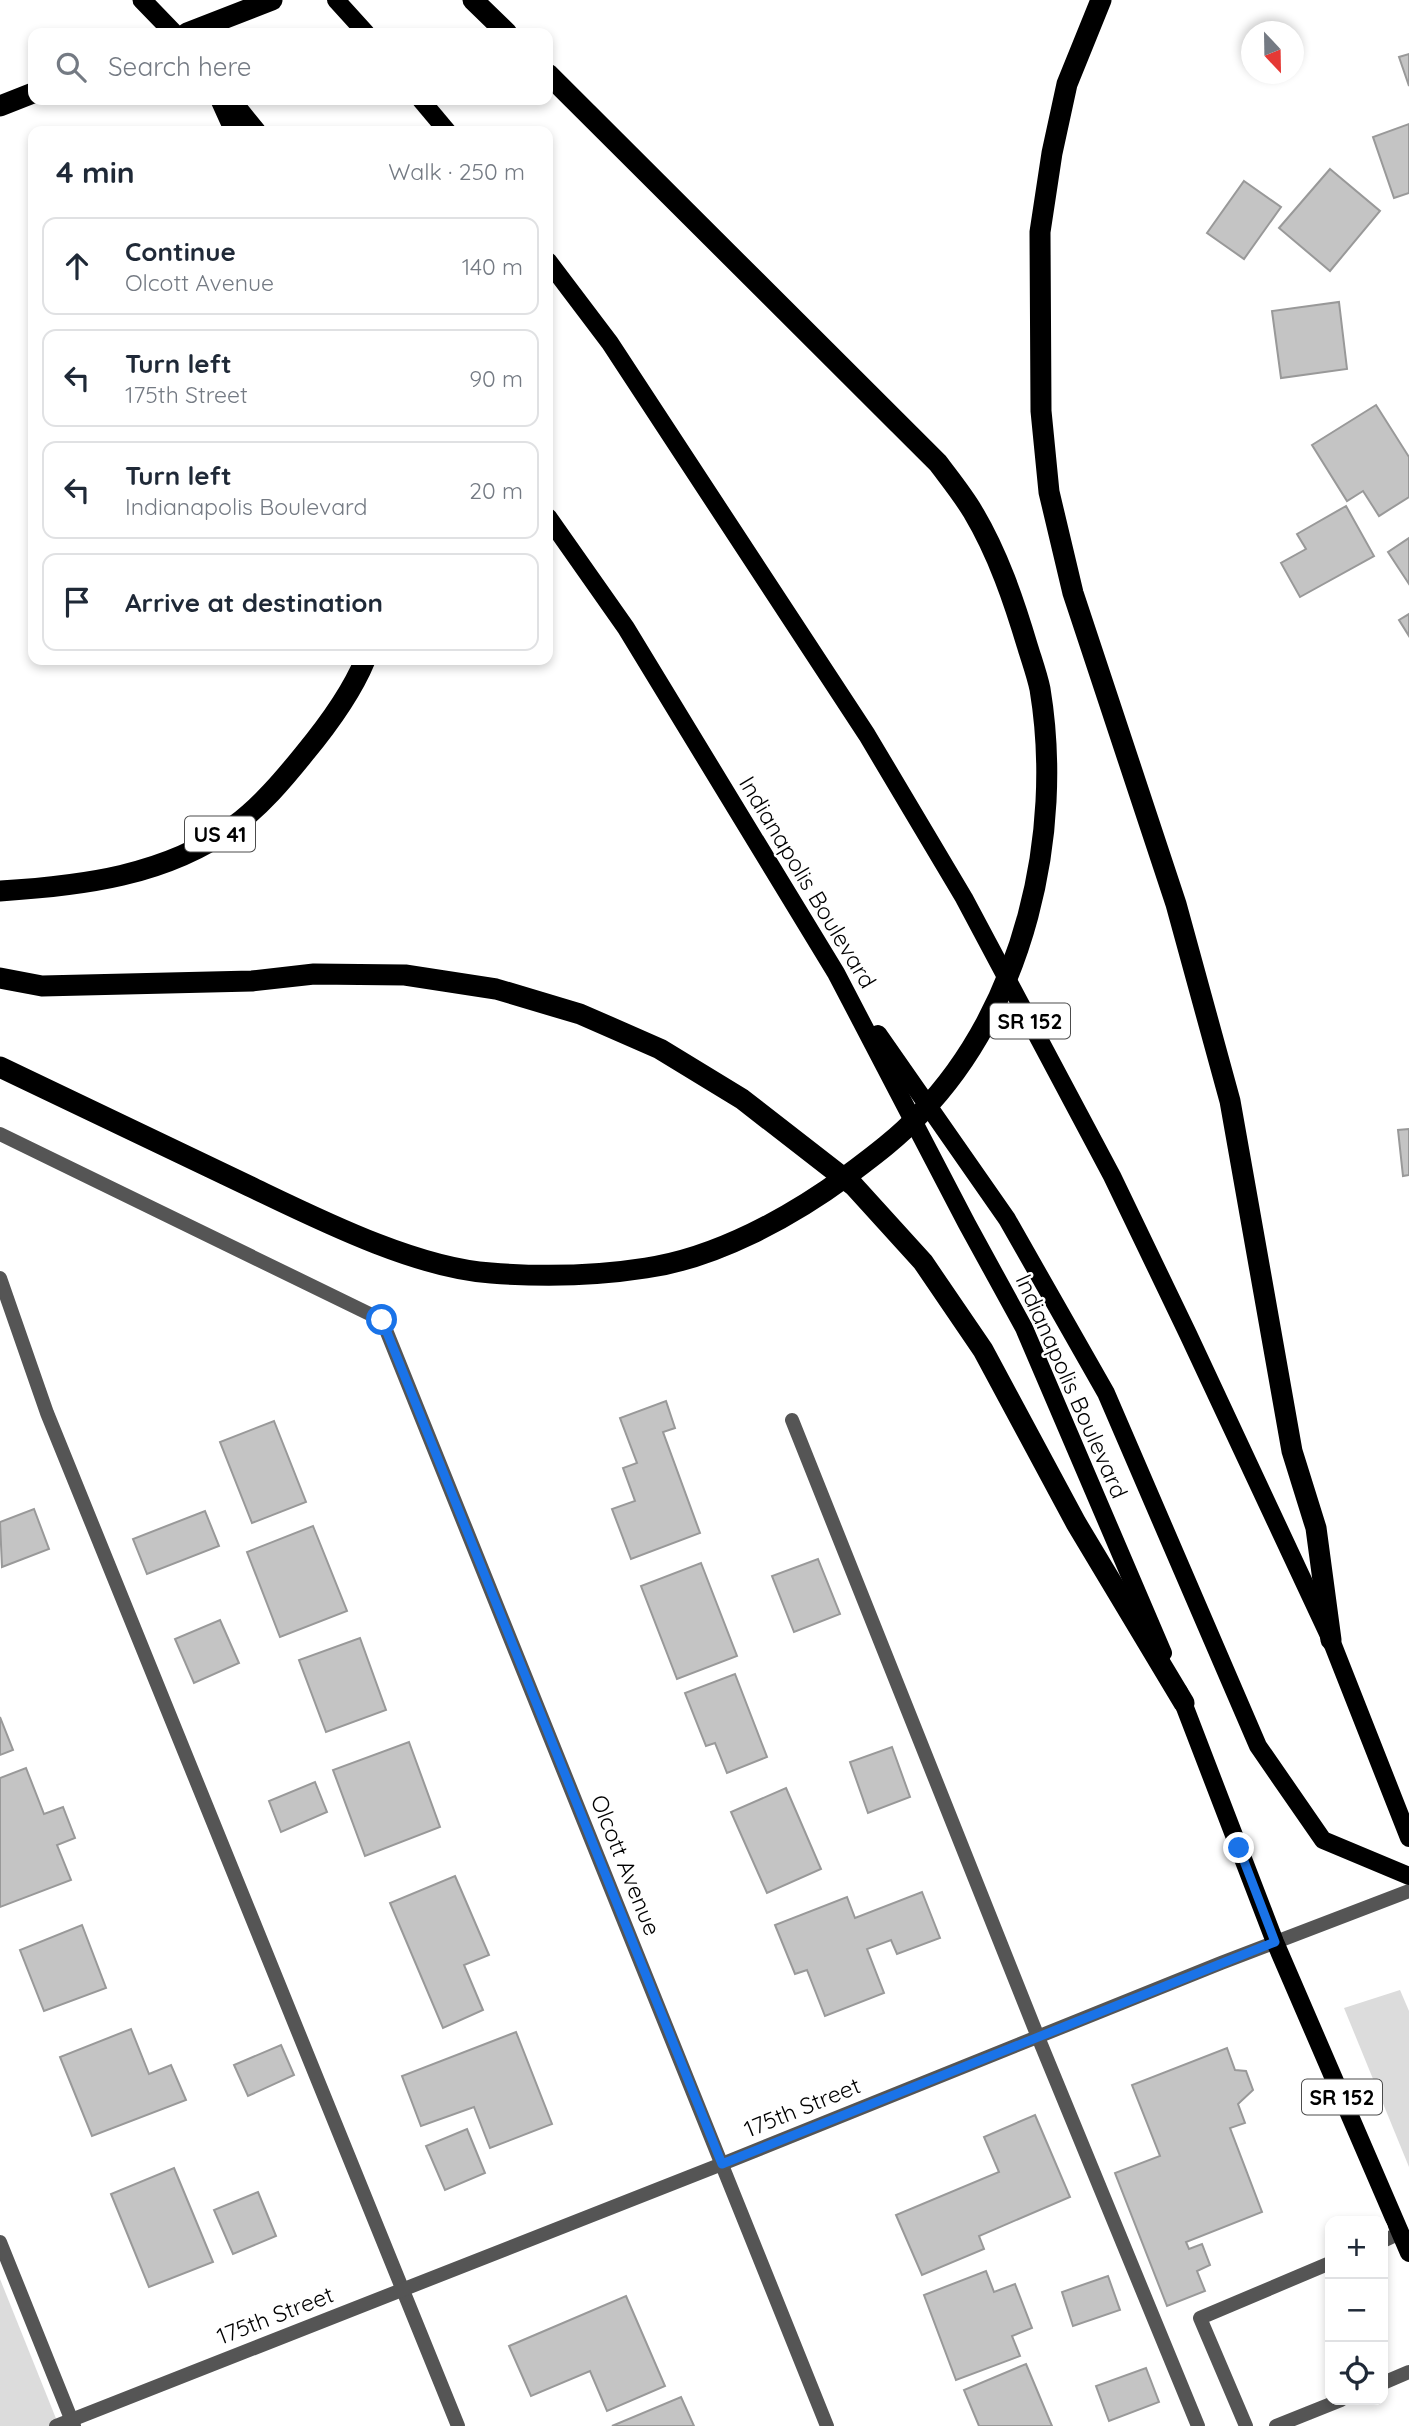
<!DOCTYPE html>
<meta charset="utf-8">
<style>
body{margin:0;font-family:Quicksand,sans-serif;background:#f6f6f7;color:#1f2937}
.controls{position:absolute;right:21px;bottom:21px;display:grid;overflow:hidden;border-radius:14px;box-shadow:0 4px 10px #0003}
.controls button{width:63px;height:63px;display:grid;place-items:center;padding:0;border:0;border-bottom:2px solid #e0e1e3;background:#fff;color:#1f2937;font:35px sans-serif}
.compass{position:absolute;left:1241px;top:21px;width:63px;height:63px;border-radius:50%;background:#fff;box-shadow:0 4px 10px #0003;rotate:158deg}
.stop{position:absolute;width:21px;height:21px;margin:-16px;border:5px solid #1a73e8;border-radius:50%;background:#fff}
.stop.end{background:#1a73e8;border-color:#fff;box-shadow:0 2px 7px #0008}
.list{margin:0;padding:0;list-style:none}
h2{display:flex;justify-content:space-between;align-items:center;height:91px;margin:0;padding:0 28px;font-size:30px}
h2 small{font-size:23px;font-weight:400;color:#747a83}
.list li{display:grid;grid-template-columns:46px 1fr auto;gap:21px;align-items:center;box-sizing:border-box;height:98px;margin:0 14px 14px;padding:0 14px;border:2px solid #e0e1e3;border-radius:14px}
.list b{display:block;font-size:26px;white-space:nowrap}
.list p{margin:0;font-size:23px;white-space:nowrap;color:#747a83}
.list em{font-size:23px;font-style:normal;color:#747a83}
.icon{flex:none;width:38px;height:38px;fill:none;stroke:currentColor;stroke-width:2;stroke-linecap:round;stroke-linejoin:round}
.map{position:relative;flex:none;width:1409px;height:2426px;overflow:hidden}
.search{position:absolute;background:#fff;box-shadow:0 4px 10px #0003;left:28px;top:28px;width:525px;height:77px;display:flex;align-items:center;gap:18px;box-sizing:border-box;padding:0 24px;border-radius:14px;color:#747a83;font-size:26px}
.panel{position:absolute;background:#fff;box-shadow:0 4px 10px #0003;left:28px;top:126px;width:525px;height:539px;border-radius:14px}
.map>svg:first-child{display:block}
.green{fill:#dcdcdc}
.building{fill:#c4c4c4;stroke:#999;stroke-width:2}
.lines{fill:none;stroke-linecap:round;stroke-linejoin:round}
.service{stroke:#555;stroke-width:14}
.minor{stroke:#555;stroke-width:14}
.tertiary{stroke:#555;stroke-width:14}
.primary{stroke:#000;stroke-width:18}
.trunk{stroke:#000;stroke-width:19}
.motorway{stroke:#000;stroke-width:21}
.route{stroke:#1a73e8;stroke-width:9}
.labels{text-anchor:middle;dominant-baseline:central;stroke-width:5;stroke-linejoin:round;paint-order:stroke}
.shield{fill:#fff;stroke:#4c4c4c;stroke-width:2}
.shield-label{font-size:21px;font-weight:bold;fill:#000}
.street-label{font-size:23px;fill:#000;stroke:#fff}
</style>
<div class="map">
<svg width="1409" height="2426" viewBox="0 0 1409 2426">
<rect width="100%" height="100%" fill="#fff"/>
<g class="green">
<path d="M1400,1990L1409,2011V2167L1344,2008Z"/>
<path d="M0,2279L59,2426H0Z"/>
</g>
<g class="building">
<path d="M1409,54V86L1399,57Z"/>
<path d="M1409,124V193L1394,198L1373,137Z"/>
<path d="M1330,169L1380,211L1330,271L1279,228Z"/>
<path d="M1244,181L1281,207L1244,259L1207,233Z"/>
<path d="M1339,302L1347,369L1281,378L1272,311Z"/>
<path d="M1376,405L1409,457V497L1379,516L1363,491L1347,501L1312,445Z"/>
<path d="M1346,506L1374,556L1300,597L1281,563L1306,549L1297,534Z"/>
<path d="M1409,538V584L1388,552Z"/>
<path d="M1409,614V636L1399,620Z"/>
<path d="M1409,1129V1175L1403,1176L1398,1130Z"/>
<path d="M666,1401L675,1428L663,1432L700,1533L631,1559L612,1509L635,1501L623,1468L637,1463L620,1418Z"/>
<path d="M274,1421L306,1502L252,1523L220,1442Z"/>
<path d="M34,1509L49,1549L2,1567L0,1522Z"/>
<path d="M205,1511L219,1546L147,1574L133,1539Z"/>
<path d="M313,1526L347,1611L280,1637L247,1552Z"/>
<path d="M818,1559L840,1614L794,1632L772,1576Z"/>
<path d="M701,1563L737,1656L677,1679L641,1586Z"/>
<path d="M220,1620L239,1663L194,1683L175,1639Z"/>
<path d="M360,1638L386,1710L326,1732L299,1660Z"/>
<path d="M735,1674L767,1757L727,1773L715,1743L706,1746L685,1693Z"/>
<path d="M0,1717L13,1750L0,1755Z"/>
<path d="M409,1742L440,1827L365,1856L333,1770Z"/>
<path d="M892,1747L910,1797L868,1813L850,1762Z"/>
<path d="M26,1768L44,1814L63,1807L75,1838L57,1845L71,1880L0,1907V1778Z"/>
<path d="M315,1782L327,1812L281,1832L269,1801Z"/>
<path d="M786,1788L821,1869L767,1893L731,1812Z"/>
<path d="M455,1876L489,1955L464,1965L483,2010L443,2028L390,1903Z"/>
<path d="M922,1892L940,1938L897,1954L891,1940L867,1949L884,1993L825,2016L807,1970L795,1974L775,1925L847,1897L855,1918Z"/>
<path d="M82,1925L106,1988L44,2011L20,1950Z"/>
<path d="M131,2029L149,2074L171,2065L186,2100L92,2136L60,2057Z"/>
<path d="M516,2032L552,2124L490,2148L474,2107L421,2126L402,2076Z"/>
<path d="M281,2045L294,2075L248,2096L234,2065Z"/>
<path d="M1227,2048L1235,2070L1246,2071L1253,2090L1238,2104L1245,2123L1230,2128L1262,2212L1186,2242L1189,2249L1202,2244L1210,2265L1197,2271L1205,2291L1167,2306L1115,2173L1160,2156L1132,2085Z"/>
<path d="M1035,2115L1070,2197L979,2236L984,2249L922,2275L896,2215L999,2172L984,2137Z"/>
<path d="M467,2129L485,2173L445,2190L426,2146Z"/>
<path d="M174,2168L213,2262L149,2287L111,2194Z"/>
<path d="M258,2192L276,2236L233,2254L214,2210Z"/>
<path d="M986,2271L994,2292L1015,2284L1032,2328L1012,2336L1020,2356L956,2380L924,2295Z"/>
<path d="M1108,2276L1120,2310L1073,2326L1062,2292Z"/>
<path d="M626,2296L665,2386L607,2411L590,2371L531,2396L509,2346Z"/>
<path d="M1026,2364L1052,2426H979L964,2390Z"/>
<path d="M1146,2368L1159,2402L1109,2421L1096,2386Z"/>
<path d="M681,2397L694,2426H612Z"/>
</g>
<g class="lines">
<g class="service">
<path d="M0,1134L382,1320"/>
<path d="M0,1278L47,1413L458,2426"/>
<path d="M792,1420L1038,2037L1198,2426"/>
<path d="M1383,2241L1400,2233"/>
<path d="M1383,2383L1409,2372"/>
<path d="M1246,2426L1200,2318L1330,2263"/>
<path d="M1276,2426L1341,2400"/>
</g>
<g class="minor">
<path d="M382,1320L827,2426"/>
<path d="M0,2242L74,2426"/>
</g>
<path class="tertiary" d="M56,2426L722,2164L1221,1963L1409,1891"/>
<g class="primary">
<path d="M336,0L366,33"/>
<path d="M232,100L257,131"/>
<path d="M421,100L447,131"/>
<path d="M548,261L610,343L867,735L964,898L1112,1176L1188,1334L1331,1640L1409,1838"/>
<path d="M548,517L626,628L836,973L967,1224L1024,1328L1163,1653"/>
<path d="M878,1034L1007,1219L1106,1393L1258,1746L1323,1840L1409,1876"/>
<path d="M1179,1692L1275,1942L1409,2253"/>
</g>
<path class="trunk" d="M142,0L174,33"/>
<g class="motorway">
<path d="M473,0L507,33"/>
<path d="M1101,0L1067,84L1052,153L1040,232L1041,411L1049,492L1073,593L1176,904L1230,1101L1292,1451L1316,1528L1331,1640"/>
<path d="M187,33L272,0"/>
<path d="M221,100L235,131"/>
<path d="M0,106L33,93"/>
<path d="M0,891C80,886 166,876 234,826C261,806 283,780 304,754C328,725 351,694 365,660"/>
<path d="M0,978L42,986L252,981L314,974L405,975L496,989L580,1014L660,1049L742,1099L854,1186L923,1262L983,1350L1076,1523L1184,1703"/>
<path d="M0,1067C83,1106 166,1146 249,1186C318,1219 415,1268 491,1273C542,1277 595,1276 646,1268C716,1258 791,1217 848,1175C872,1157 899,1137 920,1114C1024,1007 1064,834 1040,689C1037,675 1032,661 1028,648C1014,601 998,554 973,512C963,495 950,479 938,463L548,74"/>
</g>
</g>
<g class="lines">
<path class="route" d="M382,1320L722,2164L1275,1942L1239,1848"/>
</g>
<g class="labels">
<g class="shield">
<rect x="185" y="816.5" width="70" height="35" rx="5"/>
<rect x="990" y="1003.5" width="80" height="35" rx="5"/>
<rect x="1302" y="2079.5" width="80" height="35" rx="5"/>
</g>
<g class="shield-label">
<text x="220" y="834">US 41</text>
<text x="1030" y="1021">SR 152</text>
<text x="1342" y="2097">SR 152</text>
</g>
<g class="street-label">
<text transform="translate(808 882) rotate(59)">Indianapolis Boulevard</text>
<text transform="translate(1072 1386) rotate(66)">Indianapolis Boulevard</text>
<text transform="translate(626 1865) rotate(68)">Olcott Avenue</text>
<text transform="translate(802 2107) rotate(-22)">175th Street</text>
<text transform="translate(275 2315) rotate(-21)">175th Street</text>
</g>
</g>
</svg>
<div class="controls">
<button>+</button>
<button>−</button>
<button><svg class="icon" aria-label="locate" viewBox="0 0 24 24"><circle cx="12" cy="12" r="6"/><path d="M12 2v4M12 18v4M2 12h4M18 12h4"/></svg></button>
</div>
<svg class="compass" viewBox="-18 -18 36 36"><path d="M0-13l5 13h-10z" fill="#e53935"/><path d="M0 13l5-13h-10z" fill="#747a83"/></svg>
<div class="stop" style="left:382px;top:1320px"></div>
<div class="stop end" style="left:1239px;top:1848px"></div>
<div class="search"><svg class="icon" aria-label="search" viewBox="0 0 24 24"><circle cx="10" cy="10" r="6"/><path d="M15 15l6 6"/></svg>Search here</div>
<section class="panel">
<h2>4 min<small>Walk · 250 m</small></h2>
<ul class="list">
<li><svg class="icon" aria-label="ahead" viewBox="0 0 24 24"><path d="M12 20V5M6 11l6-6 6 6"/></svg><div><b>Continue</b><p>Olcott Avenue</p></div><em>140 m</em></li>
<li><svg class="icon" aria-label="left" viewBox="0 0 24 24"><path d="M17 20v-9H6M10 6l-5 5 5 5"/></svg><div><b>Turn left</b><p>175th Street</p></div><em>90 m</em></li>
<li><svg class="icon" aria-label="left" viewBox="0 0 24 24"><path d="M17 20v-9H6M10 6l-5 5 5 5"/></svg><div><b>Turn left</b><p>Indianapolis Boulevard</p></div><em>20 m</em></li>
<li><svg class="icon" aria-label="arrive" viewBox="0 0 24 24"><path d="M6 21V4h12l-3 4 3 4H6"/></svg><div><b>Arrive at destination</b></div></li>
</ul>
</section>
</div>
